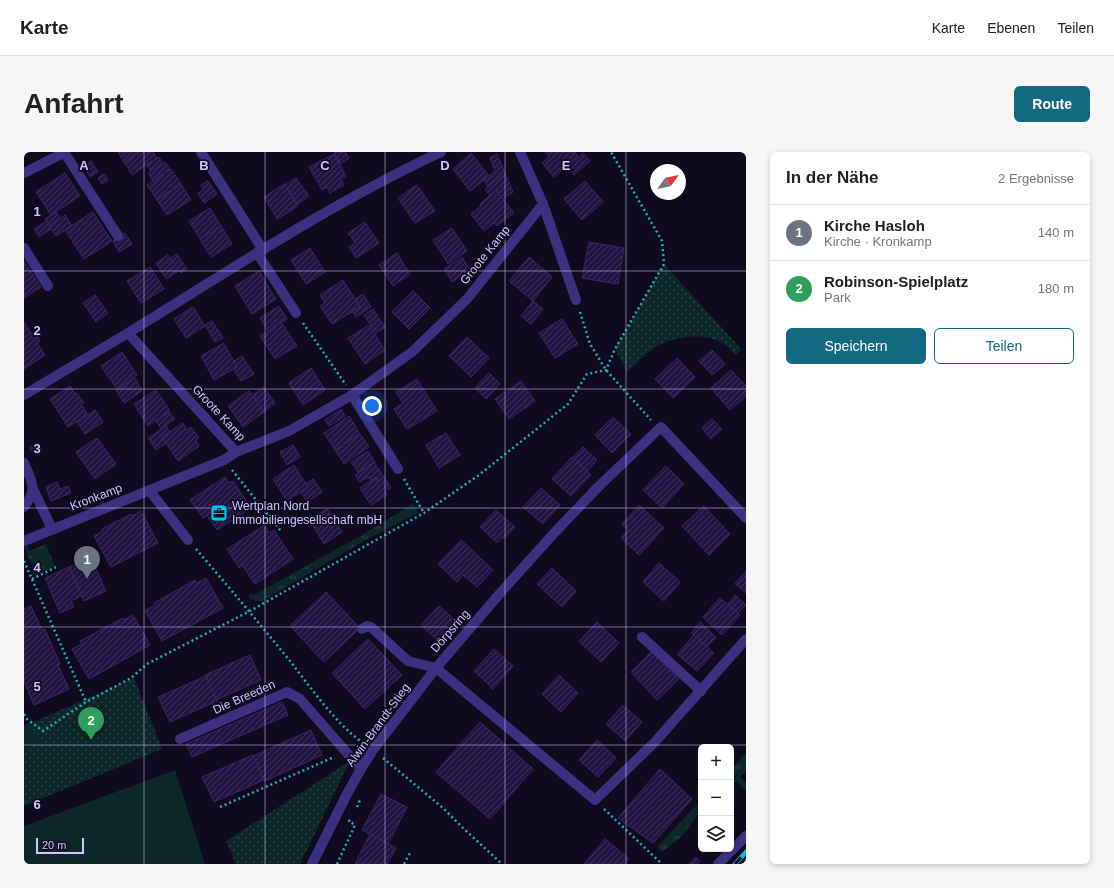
<!DOCTYPE html>
<html lang="de">
<meta charset="utf-8">
<style>
body{margin:0;font-family:Arial,sans-serif;background:#f6f6f6;color:#202124}
.controls{position:absolute;right:12px;bottom:12px;display:grid;overflow:hidden;border-radius:6px;box-shadow:0 2px 6px #0003}
.controls button{width:36px;height:36px;display:grid;place-items:center;padding:0;border:0;border-bottom:1px solid #e0e0e0;background:#fff;color:#202124;font:20px sans-serif}
.compass{position:absolute;left:626px;top:12px;width:36px;height:36px;border-radius:50%;background:#fff;box-shadow:0 2px 6px #0003;rotate:57deg}
.scale{position:absolute;left:12px;bottom:10px;width:48px;box-sizing:border-box;padding-left:4px;border:2px solid #d2c6ff;border-top:0;font-size:11px;line-height:14px;white-space:nowrap;color:#d2c6ff;-webkit-text-stroke:3px #0f0a1e;paint-order:stroke}
.you{position:absolute;left:348px;top:254px;width:14px;height:14px;margin:-10px;border:3px solid #fff;border-radius:50%;background:#1a73e8;box-shadow:0 0 0 6px #1a73e833}
.badge{display:grid;place-items:center;width:26px;height:26px;border-radius:50%;background:#126980;color:#fff;font-size:13px;font-weight:700}
.pin{position:absolute;translate:-50% -33px;filter:drop-shadow(0 1px 2px #0008)}
.pin::after{content:'';position:absolute;top:21px;width:14px;height:12px;background:inherit;clip-path:polygon(0 0,100% 0,50% 100%)}
.list{margin:0;padding:0;list-style:none}
h2{display:flex;justify-content:space-between;align-items:center;height:52px;margin:0;padding:0 16px;font-size:17px}
h2 small{font-size:13px;font-weight:400;color:#757577}
.list li{display:grid;grid-template-columns:26px 1fr auto;gap:12px;align-items:center;box-sizing:border-box;height:56px;padding:0 16px;border-top:1px solid #e0e0e0}
.list b{display:block;font-size:15px;white-space:nowrap}
.list p{margin:0;font-size:13px;white-space:nowrap;color:#757577}
.list em{font-size:13px;font-style:normal;color:#757577}
.actions{display:flex;gap:8px;padding:12px 16px}
.actions a{flex:1;padding:9px 0;border:1px solid #126980;border-radius:6px;text-align:center;font-size:14px;color:#126980}
.actions .main{background:#126980;color:#fff}
.icon{flex:none;width:22px;height:22px;fill:none;stroke:currentColor;stroke-width:2;stroke-linecap:round;stroke-linejoin:round}
.map{position:relative;flex:none;width:722px;height:712px;overflow:hidden;border-radius:6px}
header{display:flex;align-items:center;gap:24px;box-sizing:border-box;height:56px;padding:0 20px;background:#fff;border-bottom:1px solid #e0e0e0}
header strong{font-size:19px}
nav{display:flex;gap:22px;margin-inline-start:auto;font-size:14px}
.intro{display:flex;align-items:center;justify-content:space-between;box-sizing:border-box;height:96px;padding:0 24px}
h1{margin:0;font-size:28px}
.button{padding:10px 18px;border-radius:6px;background:#126980;color:#fff;font-size:14px;font-weight:700}
main{display:flex;gap:24px;padding:0 24px}
aside{flex:1;background:#fff;border-radius:6px;box-shadow:0 2px 6px #0003}
.map>svg:first-child{display:block}
.grass{fill:url(#grass-tufts)}
.park{fill:url(#park-dots)}
.garden{fill:#0d2628}
.building{fill:url(#building-hatch);stroke:#3a246e}
.lines{fill:none;stroke-linecap:round;stroke-linejoin:round}
.path{stroke:#23b1b7;stroke-width:2.5;stroke-dasharray:2 3;stroke-linecap:butt}
.minor{stroke:#3c3181;stroke-width:10}
.rail-casing{stroke:#00c2f1;stroke-width:4.5}
.rail{stroke:#0f0a1e;stroke-width:3;stroke-dasharray:9;stroke-linecap:butt}
.grid{fill:none;stroke:#d2c6ff;stroke-width:1;stroke-opacity:0.55}
.labels{text-anchor:middle;dominant-baseline:central;stroke-width:3.5;stroke-linejoin:round;paint-order:stroke}
.street-label{font-size:12px;fill:#d2c6ff;stroke:#0f0a1e}
.poi-label{font-size:12px;fill:#d2c6ff;stroke:#0f0a1e;text-anchor:start}
.grid-label{font-size:13px;text-anchor:middle;font-weight:bold;fill:#d2c6ff;stroke:#0f0a1e;stroke-width:3.5;stroke-linejoin:round;paint-order:stroke}
</style>
<header>
<strong>Karte</strong>
<nav><a>Karte</a><a>Ebenen</a><a>Teilen</a></nav>
</header>
<div class="intro"><h1>Anfahrt</h1><a class="button">Route</a></div>
<main>
<div class="map">
<svg width="722" height="712" viewBox="0 0 722 712">
<defs>
<pattern id="grass-tufts" width="24" height="20" patternUnits="userSpaceOnUse"><rect width="24" height="20" fill="#0d2628"/><path d="M3 7l-1-3M5 7V3M7 7l1-3M15 17l-1-3M17 17v-4M19 17l1-3" fill="none" stroke="#2f4448"/></pattern>
<pattern id="park-dots" width="8" height="8" patternUnits="userSpaceOnUse"><rect width="8" height="8" fill="#0d2628"/><path d="M2 2h.1M6 6h.1" fill="none" stroke="#2f4448" stroke-width="1.8" stroke-linecap="round"/></pattern>
<pattern id="building-hatch" width="6" height="6" patternUnits="userSpaceOnUse"><rect width="6" height="6" fill="#221440"/><path d="M-1 1l2-2M0 6l6-6M5 7l2-2" fill="none" stroke="#41355d"/></pattern>
</defs>
<rect width="100%" height="100%" fill="#0f0a1e"/>
<g class="grass">
<path d="M390,351L394,361L349,384L238,449H233L226,447L225,442L230,443L237,439L338,383Z"/>
<path d="M22,392L31,414L12,422L0,395L3,394L5,399Z"/>
<path d="M722,601V618L716,625L722,631V639L712,629L707,634V630L717,619L707,627V617Z"/>
<path d="M677,648V659L675,661L677,660V665L674,663L657,685L639,699H636L633,695Z"/>
</g>
<g class="park">
<path d="M640,112L717,197L712,204C708,200 705,196 701,193C682,180 656,184 637,192C624,198 613,211 603,220L591,197Z"/>
<path d="M110,526L138,597L0,654V574Z"/>
<path d="M326,609L276,712H212L202,689Z"/>
</g>
<g class="garden">
<path d="M6,570L15,590L0,597V573Z"/>
<path d="M151,618L181,712H0V674Z"/>
</g>
<g class="building">
<path d="M94,0H115L100,10Z"/>
<path d="M115,0H129L133,6L108,23L100,10Z"/>
<path d="M310,0H321L325,6L316,12Z"/>
<path d="M521,0H551L554,4L530,25L518,11L525,5Z"/>
<path d="M447,1L465,24L446,39L429,17Z"/>
<path d="M559,1L566,9L550,23L543,15Z"/>
<path d="M310,2L322,24L317,27L320,33L306,41L303,35L298,38L285,15Z"/>
<path d="M473,2L481,21L464,35L460,28L471,19L466,6Z"/>
<path d="M135,5L139,12L127,20L123,13Z"/>
<path d="M67,9L74,20L66,25L59,14Z"/>
<path d="M141,10L146,18L129,29L124,21Z"/>
<path d="M147,17L157,32L133,48L123,33Z"/>
<path d="M41,21L56,44L27,63L12,40Z"/>
<path d="M481,21L489,40L479,47L472,38L466,44L461,37Z"/>
<path d="M80,22L84,28L78,32L74,26Z"/>
<path d="M272,26L285,44L274,52L261,33Z"/>
<path d="M184,29L193,42L180,51L174,41L180,37L177,33Z"/>
<path d="M561,29L579,50L558,68L540,47Z"/>
<path d="M157,32L167,48L143,63L133,48Z"/>
<path d="M260,32L274,54L253,67L240,45Z"/>
<path d="M393,33L411,59L391,71L374,46Z"/>
<path d="M472,38L490,61L473,74L470,71L460,79L447,62L457,54L456,52Z"/>
<path d="M186,56L197,74L176,87L165,69Z"/>
<path d="M32,60L36,66L25,74L21,67Z"/>
<path d="M69,60L88,89L60,107L41,78Z"/>
<path d="M41,63L48,74L32,84L25,74Z"/>
<path d="M23,69L27,77L15,85L10,77Z"/>
<path d="M341,70L355,91L332,106L325,95L331,91L324,81Z"/>
<path d="M197,74L208,92L187,105L176,87Z"/>
<path d="M428,76L443,99L424,112L409,88Z"/>
<path d="M101,81L108,92L95,100L89,89Z"/>
<path d="M565,90L600,96L594,132L558,126Z"/>
<path d="M286,96L301,120L282,132L267,108Z"/>
<path d="M373,101L386,122L369,134L355,113Z"/>
<path d="M153,102L163,117L157,121L147,106Z"/>
<path d="M144,103L154,119L142,127L132,111Z"/>
<path d="M438,105L446,118L428,130L420,117Z"/>
<path d="M505,105L528,125L509,149L485,129Z"/>
<path d="M0,109L17,135L0,146Z"/>
<path d="M126,115L140,137L117,151L103,129Z"/>
<path d="M235,119L252,147L228,162L211,134Z"/>
<path d="M319,128L336,155L308,172L296,154L301,151L296,143Z"/>
<path d="M389,139L406,156L385,177L368,160Z"/>
<path d="M339,142L347,155L332,165L328,159L336,155L331,147Z"/>
<path d="M71,143L84,161L72,170L59,151Z"/>
<path d="M509,149L519,157L507,172L497,164Z"/>
<path d="M255,154L263,167L244,179L236,166Z"/>
<path d="M169,155L181,174L162,186L150,167Z"/>
<path d="M349,157L361,175L352,181L340,163Z"/>
<path d="M538,167L554,192L531,206L515,181Z"/>
<path d="M188,169L199,186L191,190L181,173Z"/>
<path d="M0,170L8,182L11,180L16,189L13,191L21,203L0,217Z"/>
<path d="M257,170L273,194L251,207L236,184Z"/>
<path d="M345,173L361,198L341,212L324,186Z"/>
<path d="M443,185L465,206L447,225L425,204Z"/>
<path d="M200,191L213,215L190,228L177,204Z"/>
<path d="M688,198L701,212L688,223L675,209Z"/>
<path d="M98,200L113,223L93,237L77,214Z"/>
<path d="M218,204L230,222L217,229L209,217L213,215L210,209Z"/>
<path d="M653,206L671,225L649,246L631,227Z"/>
<path d="M287,216L301,238L279,253L265,231Z"/>
<path d="M707,218L722,234V244L706,258L687,236Z"/>
<path d="M465,221L476,232L462,247L451,236Z"/>
<path d="M111,226L118,239L100,251L92,238Z"/>
<path d="M393,227L413,259L383,277L370,257L379,251L372,240Z"/>
<path d="M497,229L511,249L485,267L471,247Z"/>
<path d="M46,234L51,242L53,241L60,251L57,252L64,263L44,275L26,247Z"/>
<path d="M240,235L251,251L240,260L229,243Z"/>
<path d="M132,238L146,259L124,274L110,252Z"/>
<path d="M225,239L240,260L219,275L204,254Z"/>
<path d="M317,257L321,264L305,274L301,268Z"/>
<path d="M71,258L79,270L61,282L53,270Z"/>
<path d="M145,260L151,267L137,277L132,269Z"/>
<path d="M325,264L336,282L311,298L300,281Z"/>
<path d="M589,265L607,282L588,301L571,283Z"/>
<path d="M688,267L698,277L687,287L678,276Z"/>
<path d="M159,271L163,278L167,275L175,286L172,288L175,294L154,309L138,285Z"/>
<path d="M142,274L146,280L138,285L142,291L132,298L124,286Z"/>
<path d="M422,281L436,303L415,316L402,293Z"/>
<path d="M336,282L345,295L320,312L311,298Z"/>
<path d="M73,286L92,312L71,327L52,300Z"/>
<path d="M14,291L18,297L10,302L6,296Z"/>
<path d="M269,293L276,305L263,313L256,300Z"/>
<path d="M559,295L573,308L563,319L549,306Z"/>
<path d="M344,299L351,310L334,320L327,310Z"/>
<path d="M548,305L567,323L547,344L528,327Z"/>
<path d="M350,310L360,325L354,329L352,325L347,329L344,325L336,330L331,323Z"/>
<path d="M270,313L284,335L263,349L249,327Z"/>
<path d="M642,314L660,332L638,356L619,338Z"/>
<path d="M201,325L205,331L209,329L227,356L193,378L183,363L179,366L166,348Z"/>
<path d="M352,325L354,329L360,325L367,336L361,339L363,343L347,353L336,336Z"/>
<path d="M289,327L298,340L283,350L277,340L284,335L281,332Z"/>
<path d="M33,330L36,337L44,334L47,341L27,349L22,335Z"/>
<path d="M517,336L536,353L519,372L499,355Z"/>
<path d="M615,353L640,376L615,403L597,386L604,378L598,372Z"/>
<path d="M680,354L706,382L685,403L658,374Z"/>
<path d="M303,357L318,380L300,392L285,368Z"/>
<path d="M472,358L491,375L480,387L478,385L473,391L456,375Z"/>
<path d="M117,359L134,391L87,415L70,384L79,379L78,377L107,362L108,364Z"/>
<path d="M241,373L245,381L250,378L269,407L231,432L218,413L215,416L203,397Z"/>
<path d="M437,388L469,418L453,435L439,423L433,430L414,412Z"/>
<path d="M67,406L82,439L60,449L45,415Z"/>
<path d="M635,411L656,430L640,449L619,430Z"/>
<path d="M45,415L58,444L47,449L50,455L36,461L21,426Z"/>
<path d="M528,416L552,439L538,455L513,432Z"/>
<path d="M722,419V441L711,432Z"/>
<path d="M182,426L199,456L138,489L121,459L131,453L130,451L171,428L173,431Z"/>
<path d="M302,440L336,476L300,510L266,474Z"/>
<path d="M711,443L722,453L714,461L704,452Z"/>
<path d="M696,446L716,463L698,483L679,465Z"/>
<path d="M7,454L18,478L21,477L36,512L34,513L45,537L10,553L0,530V457Z"/>
<path d="M415,454L433,470L415,490L397,473Z"/>
<path d="M109,463L126,493L65,527L48,497L58,492L56,489L99,466L100,468Z"/>
<path d="M573,470L595,491L577,510L555,489Z"/>
<path d="M676,470L692,485L683,495L667,481Z"/>
<path d="M670,483L690,501L673,519L653,502Z"/>
<path d="M344,487L378,523L341,557L308,521Z"/>
<path d="M470,497L489,514L469,537L450,519Z"/>
<path d="M628,499L655,527L633,548L607,520Z"/>
<path d="M226,503L237,528L192,548L181,523Z"/>
<path d="M535,523L554,541L537,560L518,542Z"/>
<path d="M182,524L193,549L146,570L134,545Z"/>
<path d="M258,550L264,563L168,605L162,592Z"/>
<path d="M599,553L618,570L601,589L582,572Z"/>
<path d="M456,570L509,617L466,667L412,620Z"/>
<path d="M287,578L298,603L241,629L229,604Z"/>
<path d="M573,588L592,606L574,625L555,608Z"/>
<path d="M229,603L240,628L190,650L178,625Z"/>
<path d="M636,617L668,647L629,691L594,666Z"/>
<path d="M357,642L383,655L364,692L338,678Z"/>
<path d="M346,682L372,696L363,712H331Z"/>
<path d="M581,687L605,707L601,712H560Z"/>
<path d="M672,705L676,709L673,712H665Z"/>
</g>
<g class="lines">
<g class="path">
<path d="M556,160L566,192L582,218L627,268"/>
<path d="M279,171L322,233"/>
<path d="M208,318L257,379"/>
<path d="M380,327L400,361"/>
<path d="M172,397C204,434 235,471 266,509C287,536 312,572 339,591"/>
<path d="M0,409L62,550"/>
<path d="M8,427L32,415"/>
<path d="M0,562L3,567L19,579L62,550L107,526L123,512L226,459L400,361L455,323L544,252L563,222L582,218L591,197L640,112L638,89L587,0"/>
<path d="M359,606L419,656L439,676L478,712"/>
<path d="M196,655L310,605"/>
<path d="M333,655L336,648"/>
<path d="M580,657L638,712"/>
<path d="M313,712L331,673L325,669L326,668"/>
<path d="M380,712L387,699"/>
</g>
<g class="minor">
<path d="M40,0L94,84"/>
<path d="M177,0L239,98"/>
<path d="M0,21L41,0"/>
<path d="M519,52L552,148"/>
<path d="M0,96L24,134"/>
<path d="M233,101L272,161"/>
<path d="M0,243L104,181"/>
<path d="M328,243L374,317"/>
<path d="M212,300L104,181C206,118 308,51 417,0"/>
<path d="M0,311C8,330 14,337 0,355"/>
<path d="M9,337L28,377"/>
<path d="M125,338L164,388"/>
<path d="M0,389L200,308L212,300L265,279L328,243L388,200L443,147L519,52L496,0"/>
<path d="M338,477L343,474L347,475L384,509L412,516L571,648L630,591L722,487"/>
<path d="M618,485L677,539"/>
<path d="M156,587L263,540L276,547L337,617"/>
<path d="M288,712L323,642L337,617L349,598L412,516L478,439L532,379L575,334L637,275L722,366"/>
<path d="M694,712L722,684"/>
</g>
<g class="rail-casing">
<path id="rail" d="M711,712L722,700"/>
</g>
<use href="#rail" class="rail"/>
</g>
<path class="grid" d="M120,0V712M241,0V712M361,0V712M481,0V712M602,0V712M0,119H722M0,237H722M0,356H722M0,475H722M0,593H722"/>
<defs>
<g id="office-square" transform="scale(0.9)"><rect x="-9" y="-9" width="18" height="18" rx="4" fill="#00c2f1" stroke="#0f0a1e"/><path d="M-6-3h4V-5.5h4V-3h4V5H-6ZM-1-4.5V-3h2v-1.5ZM-6 0V1H6V0Z" fill="#111"/></g>
</defs>
<g fill-rule="evenodd">
<use href="#office-square" x="195" y="361"/>
</g>
<g class="labels">
<g class="street-label">
<text transform="translate(461 103) rotate(-51)">Groote Kamp</text>
<text transform="translate(195 261) rotate(47)">Groote Kamp</text>
<text transform="translate(72 345) rotate(-21)">Kronkamp</text>
<text transform="translate(426 479) rotate(-49)">Dörpsring</text>
<text transform="translate(220 545) rotate(-24)">Die Breeden</text>
<text transform="translate(354 573) rotate(-54)">Alwin-Brandt-Stieg</text>
</g>
<g class="poi-label">
<text x="208" y="354">Wertplan Nord<tspan x="208" dy="14">Immobiliengesellschaft mbH</tspan></text>
</g>
</g>
<g class="grid-label">
<text x="60" y="18">A</text>
<text x="180" y="18">B</text>
<text x="301" y="18">C</text>
<text x="421" y="18">D</text>
<text x="542" y="18">E</text>
<text x="13" y="64">1</text>
<text x="13" y="183">2</text>
<text x="13" y="301">3</text>
<text x="13" y="420">4</text>
<text x="13" y="539">5</text>
<text x="13" y="657">6</text>
</g>
</svg>
<div class="controls">
<button>+</button>
<button>−</button>
<button><svg class="icon" aria-label="layers" viewBox="0 0 24 24"><path d="M12 4l9 5-9 5-9-5zM3 14l9 5 9-5"/></svg></button>
</div>
<svg class="compass" viewBox="-18 -18 36 36"><path d="M0-13l5 13h-10z" fill="#e53935"/><path d="M0 13l5-13h-10z" fill="#757577"/></svg>
<div class="scale">20 m</div>
<div class="you"></div>
<div class="pin badge" style="left:63px;top:427px;background:#6b7280">1</div>
<div class="pin badge" style="left:67px;top:588px;background:#2e9e5b">2</div>
</div>
<aside>
<h2>In der Nähe<small>2 Ergebnisse</small></h2>
<ul class="list">
<li><span class="badge" style="background:#6b7280">1</span><div><b>Kirche Hasloh</b><p>Kirche · Kronkamp</p></div><em>140 m</em></li>
<li><span class="badge" style="background:#2e9e5b">2</span><div><b>Robinson-Spielplatz</b><p>Park</p></div><em>180 m</em></li>
</ul>
<div class="actions"><a class="main">Speichern</a><a>Teilen</a></div>
</aside>
</main>
